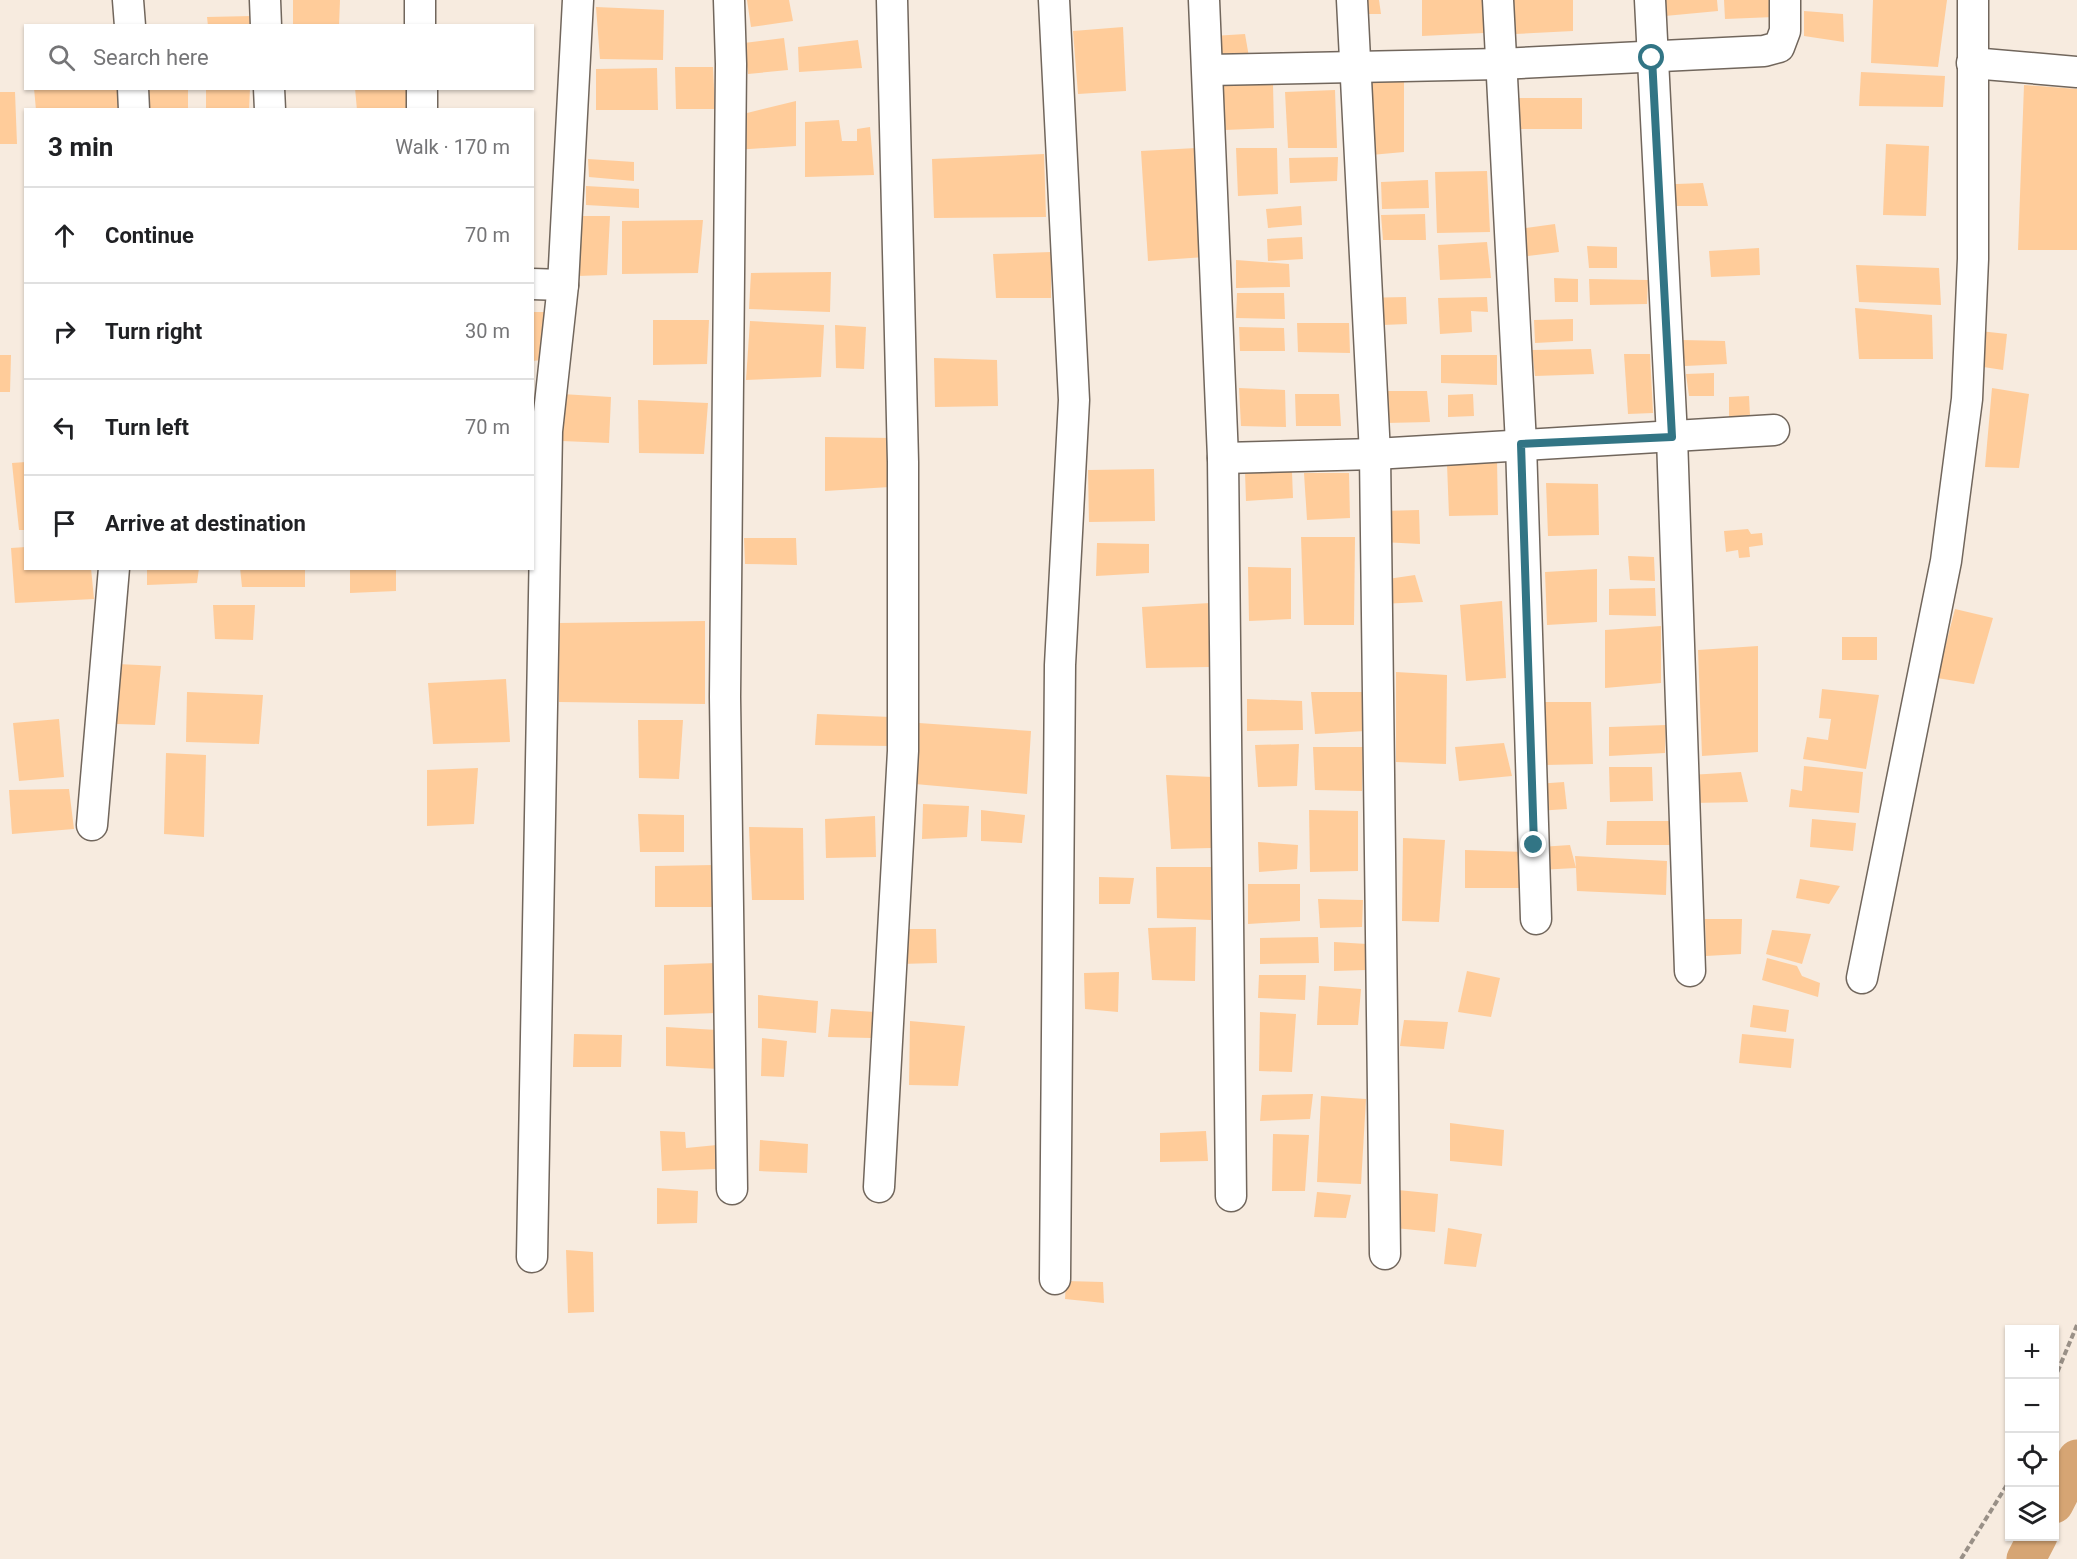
<!DOCTYPE html>
<meta charset="utf-8">
<style>
body{margin:0;font-family:Roboto,sans-serif;background:#f6f6f6;color:#202124}
.controls{position:absolute;right:18px;bottom:18px;display:grid;overflow:hidden;border-radius:0px;box-shadow:0 2px 4px #0004}
.controls button{width:54px;height:54px;display:grid;place-items:center;padding:0;border:0;border-bottom:2px solid #e0e0e0;background:#fff;color:#202124;font:30px sans-serif}
.stop{position:absolute;width:18px;height:18px;margin:-14px;border:4px solid #327585;border-radius:50%;background:#fff}
.stop.end{background:#327585;border-color:#fff;box-shadow:0 2px 6px #0008}
.list{margin:0;padding:0;list-style:none}
h2{display:flex;justify-content:space-between;align-items:center;height:78px;margin:0;padding:0 24px;font-size:26px}
h2 small{font-size:20px;font-weight:400;color:#757577}
.list li{display:grid;grid-template-columns:39px 1fr auto;gap:18px;align-items:center;box-sizing:border-box;height:96px;padding:0 24px;border-top:2px solid #e0e0e0}
.list b{display:block;font-size:22px;white-space:nowrap}
.list em{font-size:20px;font-style:normal;color:#757577}
.icon{flex:none;width:33px;height:33px;fill:none;stroke:currentColor;stroke-width:2;stroke-linecap:round;stroke-linejoin:round}
.map{position:relative;flex:none;width:2077px;height:1559px;overflow:hidden}
.search{position:absolute;background:#fff;box-shadow:0 2px 4px #0004;left:24px;top:24px;width:510px;height:66px;display:flex;align-items:center;gap:15px;box-sizing:border-box;padding:0 21px;border-radius:0px;color:#757577;font-size:22px}
.panel{position:absolute;background:#fff;box-shadow:0 2px 4px #0004;left:24px;top:108px;width:510px;height:462px;border-radius:0px}
.map>svg:first-child{display:block}
.lines{fill:none;stroke-linecap:round;stroke-linejoin:round}
.canal{stroke:#d6a574;stroke-width:39}
.building{fill:#ffcc9a}
.street-casing{stroke:#71665c;stroke-width:33}
.path{stroke:#999087;stroke-width:4;stroke-dasharray:6 3;stroke-linecap:butt}
.street{stroke:#fff;stroke-width:30}
.route{stroke:#327585;stroke-width:8}
</style>
<div class="map">
<svg width="2077" height="1559" viewBox="0 0 2077 1559">
<rect width="100%" height="100%" fill="#f7ebdf"/>
<g class="lines">
<g class="canal">
<path d="M2054,1504L2077,1459"/>
<path d="M2026,1559L2038,1536"/>
</g>
</g>
<g class="building">
<path d="M293,0H340L339,26H293Z"/>
<path d="M747,0H789L793,21L751,27Z"/>
<path d="M1343,0H1379L1381,14H1344Z"/>
<path d="M1422,0H1483L1484,33L1422,36Z"/>
<path d="M1514,0H1573V31L1515,34Z"/>
<path d="M1665,0H1717L1718,11L1665,16Z"/>
<path d="M1724,0H1774V17L1725,19Z"/>
<path d="M1873,0H1947L1938,67L1871,63Z"/>
<path d="M596,7L664,10L663,60L600,59Z"/>
<path d="M1804,11L1843,14L1844,42L1804,36Z"/>
<path d="M252,16L251,26H208L207,17Z"/>
<path d="M1123,27L1126,91L1078,94L1073,31Z"/>
<path d="M1245,34L1249,57H1213V36Z"/>
<path d="M784,38L788,70L748,74L744,43Z"/>
<path d="M858,40L862,68L799,72L798,47Z"/>
<path d="M675,67H713L715,109H676Z"/>
<path d="M657,68L658,110H596V69Z"/>
<path d="M1861,72L1945,76L1943,107L1859,106Z"/>
<path d="M1404,81V152L1349,157L1346,84Z"/>
<path d="M1223,84H1273L1274,128L1225,130Z"/>
<path d="M2024,85L2077,89V250H2018Z"/>
<path d="M34,88H118L119,110H36Z"/>
<path d="M145,88H188V110H146Z"/>
<path d="M206,88H250L249,110H206Z"/>
<path d="M355,88H406V110H357Z"/>
<path d="M1335,90L1337,148H1288L1285,92Z"/>
<path d="M0,92H15L17,144H0Z"/>
<path d="M1518,98H1582V129H1519Z"/>
<path d="M796,101V146L735,150V116Z"/>
<path d="M839,120L842,141H857V129L870,127L874,175L805,177V122Z"/>
<path d="M1886,144L1929,146L1926,216L1883,215Z"/>
<path d="M1196,148L1205,257L1148,261L1141,151Z"/>
<path d="M1236,148H1277L1278,194L1238,196Z"/>
<path d="M1044,154L1046,217L934,218L932,159Z"/>
<path d="M1338,157L1337,181L1290,183L1289,158Z"/>
<path d="M588,159L634,162V181L589,177Z"/>
<path d="M1487,171L1490,232L1437,233L1435,172Z"/>
<path d="M1428,180L1429,208L1382,209L1381,182Z"/>
<path d="M1703,183L1708,206H1651L1650,185Z"/>
<path d="M586,186L639,189V208L586,205Z"/>
<path d="M1301,206L1302,225L1268,228L1266,209Z"/>
<path d="M1425,214L1426,240H1383L1381,215Z"/>
<path d="M580,216H610L607,275L578,276Z"/>
<path d="M703,220L698,273L622,274V221Z"/>
<path d="M1555,224L1559,252L1506,259L1503,231Z"/>
<path d="M1302,237L1303,259L1268,261L1267,239Z"/>
<path d="M1487,242L1491,278L1440,280L1438,245Z"/>
<path d="M1587,246L1617,247V268H1589Z"/>
<path d="M1759,248L1760,275L1711,277L1709,251Z"/>
<path d="M1051,252V298H996L993,254Z"/>
<path d="M1236,260L1289,264L1290,287L1236,288Z"/>
<path d="M1856,265L1939,268L1941,305L1859,302Z"/>
<path d="M831,272L830,312L749,309L751,273Z"/>
<path d="M1554,278L1578,279V302H1555Z"/>
<path d="M1589,279L1648,280L1647,304L1590,305Z"/>
<path d="M1237,293H1284L1285,319L1236,318Z"/>
<path d="M1406,297L1407,324L1359,326L1358,298Z"/>
<path d="M1487,297L1488,312L1471,311L1472,332L1440,334L1438,298Z"/>
<path d="M1855,308L1932,315L1933,359H1859Z"/>
<path d="M532,312H545L542,360L532,361Z"/>
<path d="M1573,319V341L1535,343L1534,320Z"/>
<path d="M653,320H709L707,364L653,365Z"/>
<path d="M750,321L824,325L821,377L746,380Z"/>
<path d="M1297,323H1349L1350,353L1298,352Z"/>
<path d="M835,325L866,327L864,369L836,368Z"/>
<path d="M1239,327L1284,328L1285,351H1240Z"/>
<path d="M1980,331L2007,334L2003,370L1977,366Z"/>
<path d="M1682,340L1725,341L1727,364L1685,366Z"/>
<path d="M1591,349L1594,374L1535,376L1532,350Z"/>
<path d="M1624,354H1650L1653,413L1628,414Z"/>
<path d="M0,355H11L10,392H0Z"/>
<path d="M1441,355H1497V385L1441,383Z"/>
<path d="M934,358L997,360L998,406L935,407Z"/>
<path d="M1714,373V396H1689L1686,374Z"/>
<path d="M1239,388L1285,390L1286,427L1241,426Z"/>
<path d="M1992,388L2029,394L2019,468L1985,467Z"/>
<path d="M1385,391H1427L1430,422L1386,423Z"/>
<path d="M562,394L611,397L609,443L562,441Z"/>
<path d="M1295,394H1339L1341,426H1296Z"/>
<path d="M1473,394L1474,416L1448,417V395Z"/>
<path d="M1749,396L1750,416L1729,417V397Z"/>
<path d="M638,400L708,403L704,454L639,453Z"/>
<path d="M825,437L892,438L890,487L825,491Z"/>
<path d="M1497,459L1498,515L1449,516L1447,464Z"/>
<path d="M26,462V530H19L12,463Z"/>
<path d="M1154,469L1155,521L1089,522L1088,470Z"/>
<path d="M1245,472H1292L1293,498L1246,501Z"/>
<path d="M1304,473H1349L1350,518L1307,520Z"/>
<path d="M1546,483L1598,484L1599,535L1548,536Z"/>
<path d="M1419,510L1420,544L1382,542V511Z"/>
<path d="M1748,529L1751,534L1762,533L1763,545L1749,547L1750,557L1739,558L1738,550L1726,552L1724,531Z"/>
<path d="M1301,537H1355L1354,625H1304Z"/>
<path d="M744,538H796L797,565L745,564Z"/>
<path d="M1097,543L1149,544V573L1096,576Z"/>
<path d="M26,547V568H91L94,599L15,603L11,548Z"/>
<path d="M1628,556L1654,557L1655,581L1630,580Z"/>
<path d="M1248,567L1291,568V619L1249,621Z"/>
<path d="M147,568H199L197,583L147,585Z"/>
<path d="M240,568H305V587H242Z"/>
<path d="M350,568H396V591L350,593Z"/>
<path d="M1597,569V622L1547,625L1545,572Z"/>
<path d="M1415,575L1423,602L1380,604L1381,580Z"/>
<path d="M1655,588L1656,616L1609,615V589Z"/>
<path d="M1502,601L1506,678L1466,681L1460,605Z"/>
<path d="M1210,603L1209,667L1146,668L1142,607Z"/>
<path d="M213,605H255L253,640L215,639Z"/>
<path d="M1955,609L1993,618L1974,684L1937,678Z"/>
<path d="M705,621V704L559,702V623Z"/>
<path d="M1661,626V683L1605,688V630Z"/>
<rect x="1842" y="637" width="35" height="23"/>
<path d="M1758,646V752L1702,756L1698,650Z"/>
<path d="M117,664L161,666L155,725L117,724Z"/>
<path d="M1396,672L1447,675L1446,764L1396,762Z"/>
<path d="M506,679L510,742L433,744L428,683Z"/>
<path d="M1822,689L1879,695L1866,769L1803,759L1807,737L1828,740L1831,719L1819,718Z"/>
<path d="M187,692L263,695L259,744L186,742Z"/>
<path d="M1311,692H1366L1365,731L1315,734Z"/>
<path d="M1247,699L1302,701L1303,730L1247,731Z"/>
<path d="M1541,702H1591L1593,764L1545,765Z"/>
<path d="M817,714L891,717V746L815,745Z"/>
<path d="M59,719L64,777L19,781L13,723Z"/>
<path d="M638,720H683L679,779L639,778Z"/>
<path d="M919,723L1031,731L1027,794L915,784Z"/>
<path d="M1666,725L1665,753L1609,756V727Z"/>
<path d="M1504,743L1512,776L1459,781L1455,747Z"/>
<path d="M1299,744L1297,786L1258,787L1255,745Z"/>
<path d="M1313,747H1363L1362,791L1315,790Z"/>
<path d="M166,753L206,755L204,837L164,834Z"/>
<path d="M1804,766L1863,772L1859,813L1789,807L1791,789L1802,791Z"/>
<path d="M1609,767H1652L1653,801L1610,802Z"/>
<path d="M478,768L474,824L427,826V770Z"/>
<path d="M1741,772L1748,802L1690,803L1689,775Z"/>
<path d="M1166,775L1213,777L1211,848L1171,849Z"/>
<path d="M1564,782L1567,809L1537,811L1536,784Z"/>
<path d="M69,789L74,829L12,834L9,790Z"/>
<path d="M923,804L969,806L967,837L922,839Z"/>
<path d="M981,810L1025,815L1022,843L981,841Z"/>
<path d="M1309,810L1358,811V871L1310,872Z"/>
<path d="M638,814L684,815V852H640Z"/>
<path d="M875,816L876,857L826,858L825,819Z"/>
<path d="M1812,819L1856,823L1853,851L1810,847Z"/>
<path d="M1607,821H1670V845H1606Z"/>
<path d="M749,827L803,828L804,900H752Z"/>
<path d="M1403,838L1445,840L1439,922L1402,921Z"/>
<path d="M1258,842L1298,845L1297,869L1259,872Z"/>
<path d="M1570,845L1576,868L1575,856L1667,861L1666,895L1577,891L1576,868L1539,870L1540,847Z"/>
<path d="M1465,850L1525,852L1524,888H1465Z"/>
<path d="M714,865L713,907H655V866Z"/>
<path d="M1156,867H1211V920L1157,918Z"/>
<path d="M1099,877L1134,878L1130,904H1099Z"/>
<path d="M1800,879L1840,886L1829,904L1796,898Z"/>
<path d="M1248,884H1300V921L1248,924Z"/>
<path d="M1318,899L1363,900L1362,927L1320,928Z"/>
<path d="M1705,919H1742L1741,954L1706,956Z"/>
<path d="M1196,927L1195,981L1152,980L1148,928Z"/>
<path d="M900,929H936L937,963L900,964Z"/>
<path d="M1772,930L1811,934L1802,964L1766,954Z"/>
<path d="M1318,937L1319,963L1260,964V938Z"/>
<path d="M1334,942L1367,944L1366,970L1334,971Z"/>
<path d="M1767,958L1797,966L1802,976L1820,983L1818,997L1762,980Z"/>
<path d="M716,963V1013L664,1015V965Z"/>
<path d="M1467,971L1500,978L1491,1017L1458,1012Z"/>
<path d="M1119,972L1118,1012L1085,1009L1084,973Z"/>
<path d="M1259,975H1306L1305,1000L1258,998Z"/>
<path d="M1319,986L1361,989L1358,1025H1317Z"/>
<path d="M758,995L818,1001L816,1033L758,1028Z"/>
<path d="M1753,1005L1789,1010L1786,1032L1750,1027Z"/>
<path d="M831,1009L875,1012L871,1038L828,1037Z"/>
<path d="M1260,1012L1296,1014L1292,1072L1259,1071Z"/>
<path d="M1404,1020L1448,1022L1444,1049L1400,1046Z"/>
<path d="M910,1021L965,1026L958,1086L909,1085Z"/>
<path d="M666,1027L717,1030L718,1069L666,1066Z"/>
<path d="M574,1034L622,1035L621,1067H573Z"/>
<path d="M1742,1034L1794,1039L1791,1068L1739,1063Z"/>
<path d="M762,1038L787,1041L784,1077L761,1076Z"/>
<path d="M1313,1094L1310,1119L1260,1121L1262,1095Z"/>
<path d="M1321,1096L1366,1099L1361,1184L1317,1182Z"/>
<path d="M1450,1123L1504,1130L1502,1166L1450,1161Z"/>
<path d="M660,1131L685,1132L686,1148L717,1145L716,1169L662,1171Z"/>
<path d="M1206,1131L1208,1161L1160,1162V1133Z"/>
<path d="M1273,1134L1309,1135L1305,1191H1272Z"/>
<path d="M760,1140L808,1144L807,1173L759,1171Z"/>
<path d="M657,1188L698,1191L697,1223L657,1224Z"/>
<path d="M1398,1190L1438,1194L1435,1232L1395,1228Z"/>
<path d="M1317,1192L1351,1195L1346,1218L1314,1217Z"/>
<path d="M1448,1228L1482,1234L1476,1267L1444,1264Z"/>
<path d="M566,1250L593,1252L594,1312L568,1313Z"/>
<path d="M1066,1281L1103,1282L1104,1303L1065,1299Z"/>
</g>
<g class="lines">
<g class="street-casing">
<g id="street">
<path d="M128,0L130,26"/>
<path d="M265,0L266,26"/>
<path d="M420,0V26"/>
<path d="M729,0L731,64L725,697L732,1189"/>
<path d="M1054,0L1074,400L1060,665L1055,1279"/>
<path d="M1204,0L1223,458L1231,1196"/>
<path d="M1352,0L1375,454L1385,1254"/>
<path d="M1498,0L1521,444L1536,919"/>
<path d="M1650,0L1672,437L1690,971"/>
<path d="M1972,63L2077,72"/>
<path d="M1209,70L1500,64L1764,51L1779,47L1785,31V0"/>
<path d="M133,88L134,110"/>
<path d="M269,88L270,110"/>
<path d="M422,88V110"/>
<path d="M532,284L563,285"/>
<path d="M1223,458L1375,454L1774,430"/>
<path d="M92,825L114,568"/>
<path d="M1862,978L1946,561L1967,399L1973,259V0"/>
<path d="M879,1187L903,751V462L892,0"/>
<path d="M532,1257L547,431L563,285L578,0"/>
</g>
</g>
<g class="path">
<path d="M2054,1380L2077,1325"/>
<path d="M1961,1559L2010,1480"/>
</g>
<use href="#street" class="street"/>
</g>
<g class="lines">
<path class="route" d="M1534,845L1521,444L1672,437L1652,58"/>
</g>
</svg>
<div class="controls">
<button>+</button>
<button>−</button>
<button><svg class="icon" aria-label="locate" viewBox="0 0 24 24"><circle cx="12" cy="12" r="6"/><path d="M12 2v4M12 18v4M2 12h4M18 12h4"/></svg></button>
<button><svg class="icon" aria-label="layers" viewBox="0 0 24 24"><path d="M12 4l9 5-9 5-9-5zM3 14l9 5 9-5"/></svg></button>
</div>
<div class="stop" style="left:1652px;top:58px"></div>
<div class="stop end" style="left:1534px;top:845px"></div>
<div class="search"><svg class="icon" aria-label="search" viewBox="0 0 24 24"><circle cx="10" cy="10" r="6"/><path d="M15 15l6 6"/></svg>Search here</div>
<section class="panel">
<h2>3 min<small>Walk · 170 m</small></h2>
<ul class="list">
<li><svg class="icon" aria-label="ahead" viewBox="0 0 24 24"><path d="M12 20V5M6 11l6-6 6 6"/></svg><div><b>Continue</b></div><em>70 m</em></li>
<li><svg class="icon" aria-label="right" viewBox="0 0 24 24"><path d="M7 20v-9h11M14 6l5 5-5 5"/></svg><div><b>Turn right</b></div><em>30 m</em></li>
<li><svg class="icon" aria-label="left" viewBox="0 0 24 24"><path d="M17 20v-9H6M10 6l-5 5 5 5"/></svg><div><b>Turn left</b></div><em>70 m</em></li>
<li><svg class="icon" aria-label="arrive" viewBox="0 0 24 24"><path d="M6 21V4h12l-3 4 3 4H6"/></svg><div><b>Arrive at destination</b></div></li>
</ul>
</section>
</div>
